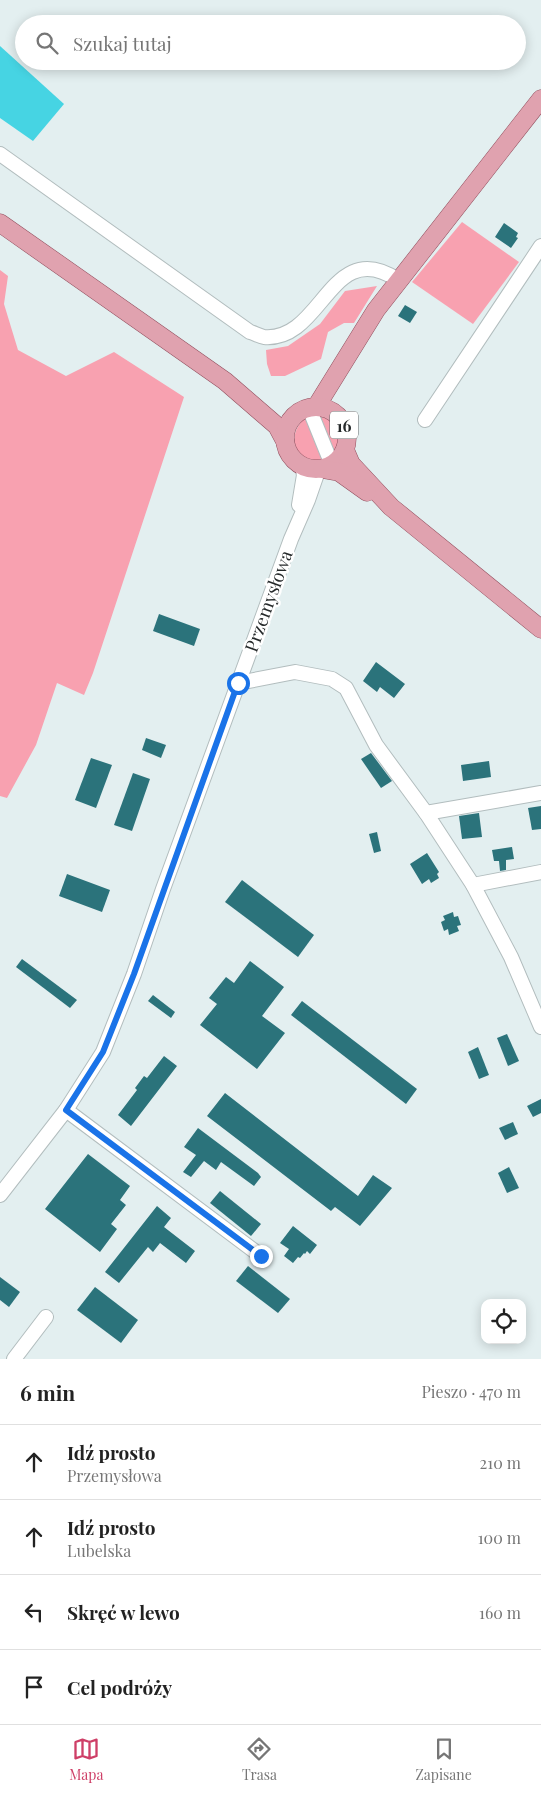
<!DOCTYPE html>
<html lang="pl">
<meta charset="utf-8">
<style>
body{margin:0;font-family:"Playfair Display",serif;background:#f6f6f6;color:#222}
.controls{position:absolute;right:15px;bottom:15px;display:grid;overflow:hidden;border-radius:10px;box-shadow:0 2px 12px #0003}
.controls button{width:45px;height:45px;display:grid;place-items:center;padding:0;border:0;border-bottom:1px solid #e0e0e0;background:#fff;color:#222;font:25px sans-serif}
.stop{position:absolute;width:15px;height:15px;margin:-11px;border:4px solid #1a73e8;border-radius:50%;background:#fff}
.stop.end{background:#1a73e8;border-color:#fff;box-shadow:0 1px 5px #0008}
.list{margin:0;padding:0;list-style:none}
h2{display:flex;justify-content:space-between;align-items:center;height:65px;margin:0;padding:0 20px;font-size:21px}
h2 small{font-size:16px;font-weight:400;color:#767676}
.list li{display:grid;grid-template-columns:32px 1fr auto;gap:15px;align-items:center;box-sizing:border-box;height:75px;padding:0 20px;border-top:1px solid #e0e0e0}
.list b{display:block;font-size:19px;white-space:nowrap}
.list p{margin:0;font-size:16px;white-space:nowrap;color:#767676}
.list em{font-size:16px;font-style:normal;color:#767676}
.icon{flex:none;width:28px;height:28px;fill:none;stroke:currentColor;stroke-width:2;stroke-linecap:round;stroke-linejoin:round}
.map{position:relative;flex:none;width:541px;height:1359px;overflow:hidden}
.search{position:absolute;background:#fff;box-shadow:0 2px 12px #0003;left:15px;right:15px;top:15px;height:55px;display:flex;align-items:center;gap:12px;box-sizing:border-box;padding:0 18px;border-radius:28px;color:#767676;font-size:19px}
.sheet{height:365px;background:#fff}
nav{display:flex;justify-content:space-around;align-items:center;box-sizing:border-box;height:70px;border-top:1px solid #e0e0e0;background:#fff;font-size:14px;color:#767676}
nav a{display:grid;justify-items:center;gap:2px}
nav .on{color:#ce3f67}
.map>svg:first-child{display:block}
.green{fill:#f8a1b0}
.water{fill:#46d4e3}
.building{fill:#2b737b}
.lines{fill:none;stroke-linecap:round;stroke-linejoin:round}
.minor-casing{stroke:#b2bdbe;stroke-width:16}
.major-casing{stroke:#914f5e;stroke-width:19}
.minor{stroke:#fff;stroke-width:14}
.major{stroke:#e0a2af;stroke-width:18}
.route{stroke:#1a73e8;stroke-width:6}
.labels{text-anchor:middle;dominant-baseline:central;stroke-width:5;stroke-linejoin:round;paint-order:stroke}
.shield{fill:#fff;stroke:#66696a;stroke-width:1}
.shield-label{font-size:16px;font-weight:bold;fill:#25292a}
.street-label{font-size:18px;fill:#25292a;stroke:#fff}
</style>
<div class="map">
<svg width="541" height="1359" viewBox="0 0 541 1359">
<rect width="100%" height="100%" fill="#e3eff0"/>
<g class="green">
<path d="M462,222L519,262L473,324L412,282Z"/>
<path d="M0,270L8,276L4,304L18,350L66,376L114,352L184,397L93,673L84,695L57,683L36,745L7,798L0,796Z"/>
<path d="M377,286L354,323H344L328,332L321,359L285,376H271L267,364L266,350L288,346L320,324L345,291Z"/>
<path d="M320,417C335,418 347,440 333,451L318,418Z"/>
<path d="M304,419H308L323,459L322,460C296,463 285,437 304,419Z"/>
</g>
<path class="water" d="M0,46L64,104L33,141L0,118Z"/>
<g class="building">
<path d="M504,223L518,233L516,237L518,238L511,248L495,237Z"/>
<path d="M405,305L417,312L410,323L398,316Z"/>
<path d="M159,614L200,629L194,646L153,631Z"/>
<path d="M376,662L405,684L394,698L380,687L377,692L363,681Z"/>
<path d="M146,738L166,745L161,758L142,750Z"/>
<path d="M371,753L392,781L381,788L361,759Z"/>
<path d="M91,758L112,765L96,808L75,800Z"/>
<path d="M489,761L491,777L463,781L461,765Z"/>
<path d="M133,773L150,779L132,831L114,825Z"/>
<path d="M541,806V829L532,830L528,808Z"/>
<path d="M479,813L482,837L462,839L459,816Z"/>
<path d="M377,832L381,851L374,853L369,834Z"/>
<path d="M512,847L514,859L506,860V870L500,871L499,861H494L492,850Z"/>
<path d="M427,853L439,872L437,874L439,878L431,883L429,879L422,884L410,864Z"/>
<path d="M67,874L110,890L102,912L59,896Z"/>
<path d="M242,880L314,935L298,957L225,902Z"/>
<path d="M453,912L454,917L458,916L461,925L457,926L459,931L449,935L448,929L444,931L441,922L445,920L443,916Z"/>
<path d="M22,959L77,1000L70,1008L16,967Z"/>
<path d="M250,961L284,987L262,1016L285,1033L257,1069L200,1025L217,1004L209,998L226,977L234,983Z"/>
<path d="M153,995L175,1012L171,1018L148,1001Z"/>
<path d="M302,1001L417,1089L406,1104L291,1015Z"/>
<path d="M507,1034L519,1061L508,1066L497,1038Z"/>
<path d="M478,1047L489,1075L479,1079L468,1052Z"/>
<path d="M164,1056L177,1066L131,1126L118,1115L137,1090L135,1088L144,1076L147,1078Z"/>
<path d="M225,1093L358,1196L373,1175L392,1188L360,1226L335,1207L331,1211L207,1116Z"/>
<path d="M541,1099V1113L533,1117L527,1106Z"/>
<path d="M513,1122L518,1134L505,1140L499,1128Z"/>
<path d="M198,1128L258,1173L261,1177L254,1186L221,1162L216,1170L204,1161L191,1177L183,1172L196,1155L184,1147Z"/>
<path d="M88,1154L130,1186L120,1200L126,1205L111,1224L117,1229L100,1252L45,1209Z"/>
<path d="M509,1167L519,1188L507,1193L498,1173Z"/>
<path d="M220,1191L261,1224L251,1236L210,1203Z"/>
<path d="M157,1206L171,1218L164,1227L195,1251L186,1263L160,1243L153,1252L148,1247L119,1283L105,1272Z"/>
<path d="M293,1226L317,1245L310,1254L307,1251L305,1254L304,1253L300,1258L298,1257L293,1263L284,1256L289,1249L280,1243Z"/>
<path d="M248,1266L290,1299L278,1313L236,1281Z"/>
<path d="M0,1277L20,1292L9,1307L0,1300Z"/>
<path d="M95,1287L138,1320L121,1343L77,1310Z"/>
</g>
<g class="lines">
<g class="minor-casing">
<g id="minor">
<path d="M0,154L250,332C254,333 259,336 264,337C323,342 330,235 398,280"/>
<path d="M309,408L332,465"/>
<path d="M425,420L541,246"/>
<path d="M299,505L304,475L302,466"/>
<path d="M238,683L295,672L332,679L346,688L376,745L426,813L473,885L511,957L541,1027"/>
<path d="M426,813L541,793"/>
<path d="M473,885L541,872"/>
<path d="M66,1110L261,1256"/>
<path d="M0,1195L66,1110L103,1052L134,974L163,889L291,539L308,500L317,474L322,469"/>
<path d="M14,1359L46,1317"/>
</g>
</g>
<g class="major-casing">
<g id="major">
<path d="M0,223L225,381L277,426L285,441"/>
<path d="M316,407L376,310L541,99"/>
<circle cx="316" cy="438" r="31"/>
<path d="M345,450L351,464L391,507L541,629"/>
<path d="M322,469L339,472L367,492"/>
</g>
</g>
<use href="#minor" class="minor"/>
<use href="#major" class="major"/>
</g>
<g class="lines">
<path class="route" d="M238,683L134,974L103,1052L66,1110L261,1256"/>
</g>
<g class="labels">
<rect class="shield" x="330" y="411.5" width="28" height="27" rx="4"/>
<g class="shield-label">
<text x="344" y="425">16</text>
</g>
<g class="street-label">
<text transform="translate(268 601) rotate(-70)">Przemysłowa</text>
</g>
</g>
</svg>
<div class="controls">
<button><svg class="icon" aria-label="locate" viewBox="0 0 24 24"><circle cx="12" cy="12" r="6"/><path d="M12 2v4M12 18v4M2 12h4M18 12h4"/></svg></button>
</div>
<div class="stop" style="left:238px;top:683px"></div>
<div class="stop end" style="left:261px;top:1256px"></div>
<div class="search"><svg class="icon" aria-label="search" viewBox="0 0 24 24"><circle cx="10" cy="10" r="6"/><path d="M15 15l6 6"/></svg>Szukaj tutaj</div>
</div>
<section class="sheet">
<h2>6 min<small>Pieszo · 470 m</small></h2>
<ul class="list">
<li><svg class="icon" aria-label="ahead" viewBox="0 0 24 24"><path d="M12 20V5M6 11l6-6 6 6"/></svg><div><b>Idź prosto</b><p>Przemysłowa</p></div><em>210 m</em></li>
<li><svg class="icon" aria-label="ahead" viewBox="0 0 24 24"><path d="M12 20V5M6 11l6-6 6 6"/></svg><div><b>Idź prosto</b><p>Lubelska</p></div><em>100 m</em></li>
<li><svg class="icon" aria-label="left" viewBox="0 0 24 24"><path d="M17 20v-9H6M10 6l-5 5 5 5"/></svg><div><b>Skręć w lewo</b></div><em>160 m</em></li>
<li><svg class="icon" aria-label="arrive" viewBox="0 0 24 24"><path d="M6 21V4h12l-3 4 3 4H6"/></svg><div><b>Cel podróży</b></div></li>
</ul>
</section>
<nav>
<a class="on"><svg class="icon" aria-label="map" viewBox="0 0 24 24"><path d="M3 6l6-2 6 2 6-2v14l-6 2-6-2-6 2zM9 4v14M15 6v14"/></svg>Mapa</a>
<a><svg class="icon" aria-label="directions" viewBox="0 0 24 24"><path d="M12 3l9 9-9 9-9-9zM9 14v-3h6M13 9l2 2-2 2"/></svg>Trasa</a>
<a><svg class="icon" aria-label="saved" viewBox="0 0 24 24"><path d="M7 4h10v16l-5-4-5 4z"/></svg>Zapisane</a>
</nav>
